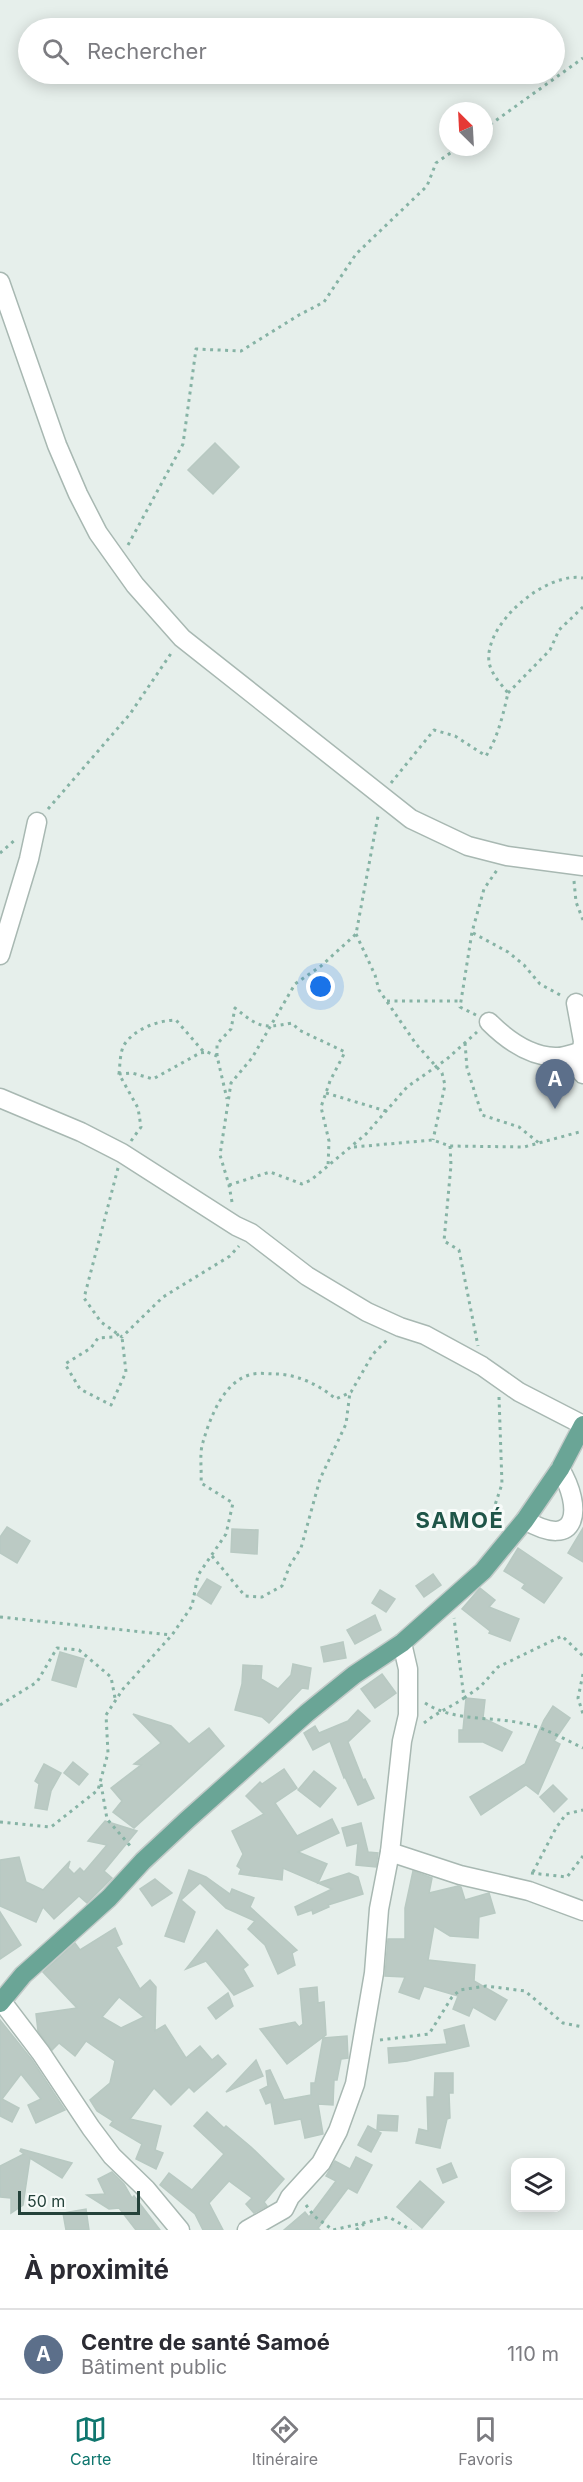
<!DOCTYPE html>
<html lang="fr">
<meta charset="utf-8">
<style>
body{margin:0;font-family:Inter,sans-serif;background:#f7f7f7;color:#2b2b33}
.controls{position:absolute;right:18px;bottom:18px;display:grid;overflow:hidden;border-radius:12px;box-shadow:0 3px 15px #0003}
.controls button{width:54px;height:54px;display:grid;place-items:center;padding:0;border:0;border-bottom:2px solid #e1e1e2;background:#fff;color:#2b2b33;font:30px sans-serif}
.compass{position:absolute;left:439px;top:102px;width:54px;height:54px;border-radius:50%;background:#fff;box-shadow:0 3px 15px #0003;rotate:336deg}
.scale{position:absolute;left:18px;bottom:15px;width:122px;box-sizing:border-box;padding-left:6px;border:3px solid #24423a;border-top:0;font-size:16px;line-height:21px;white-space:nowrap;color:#24423a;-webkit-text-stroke:4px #f7fbf9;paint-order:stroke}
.you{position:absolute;left:321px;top:987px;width:21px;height:21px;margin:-15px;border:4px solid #fff;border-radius:50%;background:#1a73e8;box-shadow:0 0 0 9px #1a73e833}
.badge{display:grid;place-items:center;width:39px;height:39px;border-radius:50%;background:#0f766e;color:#fff;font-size:20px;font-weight:700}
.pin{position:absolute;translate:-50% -50px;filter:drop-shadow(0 2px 3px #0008)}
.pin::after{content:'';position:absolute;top:32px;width:21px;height:18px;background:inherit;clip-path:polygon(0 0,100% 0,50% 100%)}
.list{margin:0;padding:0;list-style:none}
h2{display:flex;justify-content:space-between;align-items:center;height:78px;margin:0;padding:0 24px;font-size:26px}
h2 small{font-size:20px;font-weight:400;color:#7c7c81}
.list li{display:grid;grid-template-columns:39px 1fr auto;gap:18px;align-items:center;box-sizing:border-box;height:90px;padding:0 24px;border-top:2px solid #e1e1e2}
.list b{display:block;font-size:22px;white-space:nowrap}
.list p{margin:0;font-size:20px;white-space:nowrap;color:#7c7c81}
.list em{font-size:20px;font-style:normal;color:#7c7c81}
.icon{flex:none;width:33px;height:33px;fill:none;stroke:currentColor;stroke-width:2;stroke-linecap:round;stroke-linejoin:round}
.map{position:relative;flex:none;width:583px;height:2230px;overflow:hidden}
.search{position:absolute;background:#fff;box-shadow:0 3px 15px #0003;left:18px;right:18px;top:18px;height:66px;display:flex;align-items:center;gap:15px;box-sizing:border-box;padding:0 21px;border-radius:33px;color:#7c7c81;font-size:22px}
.sheet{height:168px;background:#fff}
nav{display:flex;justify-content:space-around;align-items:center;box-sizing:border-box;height:84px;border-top:2px solid #e1e1e2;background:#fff;font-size:16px;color:#7c7c81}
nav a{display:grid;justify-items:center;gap:3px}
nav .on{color:#0f766e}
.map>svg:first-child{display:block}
.building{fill:#bbcac4;stroke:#b8c9c2;stroke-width:1.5;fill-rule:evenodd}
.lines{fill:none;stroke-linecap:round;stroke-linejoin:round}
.minor-casing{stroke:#a8b8b2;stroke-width:21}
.major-casing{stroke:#c2cac8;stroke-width:21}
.path{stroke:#86b3a5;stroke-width:3;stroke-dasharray:3 4.5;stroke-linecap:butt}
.minor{stroke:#fff;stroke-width:18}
.major{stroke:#6aa596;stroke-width:18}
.labels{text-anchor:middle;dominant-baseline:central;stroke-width:6;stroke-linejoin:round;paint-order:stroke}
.district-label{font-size:22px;font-weight:bold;letter-spacing:1.5px;fill:#1f5548;stroke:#f7fbf9}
</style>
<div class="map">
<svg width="583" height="2230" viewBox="0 0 583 2230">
<rect width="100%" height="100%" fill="#e6efeb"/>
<g class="building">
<path d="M215,443L239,467L213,494L188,470Z"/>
<path d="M7,1527L30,1541L17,1563L0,1553V1537Z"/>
<path d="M583,1528V1562L568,1553Z"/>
<path d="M232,1529L258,1530L257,1554L231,1552Z"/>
<path d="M518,1548L562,1578L544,1603L522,1588L525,1584L504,1571Z"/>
<path d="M433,1574L441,1585L424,1597L416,1586Z"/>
<path d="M207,1579L221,1587L211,1604L197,1595Z"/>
<path d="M480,1588L495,1600L489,1607L519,1619L510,1641L489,1633L490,1631L462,1609Z"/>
<path d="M380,1590L395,1599L386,1612L372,1603Z"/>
<path d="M375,1615L381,1630L355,1644L347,1630Z"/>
<path d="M343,1642L346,1658L324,1662L321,1647Z"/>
<path d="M60,1652L84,1659L76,1687L52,1680Z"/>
<path d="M293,1664L311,1668L308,1689L302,1688L269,1723L262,1717L235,1710L242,1684L243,1665L262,1666L261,1679L278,1689L291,1675Z"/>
<path d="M382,1674L396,1693L375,1708L361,1689Z"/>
<path d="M466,1698L485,1700L483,1718L512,1732L502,1751L483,1742H459V1730H463Z"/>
<path d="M553,1706L570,1718L554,1741L560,1744L538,1794L526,1785L481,1815L470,1797L525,1764L544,1720Z"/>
<path d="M358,1710L370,1721L348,1742L363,1780L365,1779L374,1798L358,1805L345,1777L344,1778L330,1741L313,1750L304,1733L315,1726L319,1733L348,1721Z"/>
<path d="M133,1714L171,1726L189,1744L209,1728L224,1746L134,1828L113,1812L122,1801L111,1788L141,1765L134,1764L161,1743Z"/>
<path d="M73,1762L88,1774L79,1785L64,1773Z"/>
<path d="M44,1764L61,1773L51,1791L47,1810L35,1808L39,1784L35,1781Z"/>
<path d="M284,1769L297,1788L275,1803L297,1836L332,1819L339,1833L298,1852L327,1864L318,1883L349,1873L358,1877L363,1894L328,1905L329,1907L313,1914L312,1910L298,1915L295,1907L332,1889L283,1868L282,1880L239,1874L241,1869L237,1866L243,1854L232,1831L264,1814L246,1796L260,1782L262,1784Z"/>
<path d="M314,1771L336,1788L320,1807L298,1790Z"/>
<path d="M553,1785L567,1799L554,1812L540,1797Z"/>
<path d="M105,1821L137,1831L104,1871L112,1878L87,1903L79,1896L54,1919L43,1907L36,1922L0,1906V1860L19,1857L26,1882L43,1890L70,1861L68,1868L74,1874L80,1868L84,1872L107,1845L88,1841Z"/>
<path d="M361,1823L368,1852L378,1853L376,1867L356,1865L358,1843L347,1846L342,1828Z"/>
<path d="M189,1870L206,1877L230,1894L232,1889L254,1898L250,1907L297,1950L292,1953L295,1965L278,1974L265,1945L248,1929L255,1921L226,1908L200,1883L181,1900L195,1912L184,1942L165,1936Z"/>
<path d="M413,1871L432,1878L429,1893L458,1886L461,1887L465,1900L489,1893L495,1913L479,1917L478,1938L450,1936L434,1926L428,1960L475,1965L474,1981L507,2000L495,2020L473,2007L469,2016L453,2009L458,1996L424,1986L419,1999L399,1992L405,1977L385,1976L388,1939H405V1908Z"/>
<path d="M155,1879L172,1893L152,1906L140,1889Z"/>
<path d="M0,1912L21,1945L0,1959Z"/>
<path d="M115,1928L122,1944L116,1947L140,1989L150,1980L156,1987L155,2031L165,2025L186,2058L200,2046L212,2060L218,2055L226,2064L194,2092L189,2087L171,2105L154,2088L130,2119L161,2126L155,2150L163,2153L156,2169L136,2159L142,2144L110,2125L113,2121L97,2111L90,2100L110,2083L115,2061L86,2041L75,2056L59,2043L52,2050L38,2031L36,2014L77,2008L43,1972L75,1943L80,1950ZM119,1997L144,2017L121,2028L102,2017Z"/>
<path d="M217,1930L248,1965L243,1969L253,1986L234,1995L206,1961L186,1969Z"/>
<path d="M317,1987L318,2003L324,2002L326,2035L287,2064L260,2029L295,2022L299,2027L303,2024L300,1989Z"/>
<path d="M228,1993L233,2006L216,2019L208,2008Z"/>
<path d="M0,2020L32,2060L65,2110L36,2123L28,2105L41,2099L21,2074L2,2099L19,2108L12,2122L0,2116Z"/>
<path d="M464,2025L469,2046L407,2061L389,2063L388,2048L447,2044L444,2030Z"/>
<path d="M347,2036L348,2058L341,2059L337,2080H334L333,2105L318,2104L323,2134L305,2138L301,2119L275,2124L271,2102L266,2104L260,2090L268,2086L266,2071L270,2070L284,2100L311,2095V2083H315L323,2038Z"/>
<path d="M256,2060L263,2076L226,2092Z"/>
<path d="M435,2073H453V2093H449L450,2118L447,2119L440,2148L416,2143L419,2129L428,2131L427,2097H434Z"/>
<path d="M207,2112L224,2128L226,2126L251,2147L284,2179L264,2202L267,2206L254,2213L246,2204L252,2198L229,2181L209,2203L223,2230H203L195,2214L160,2185L169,2173L192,2190L224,2154L194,2126Z"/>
<path d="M378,2115L398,2116L397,2131L377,2130Z"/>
<path d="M368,2126L381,2133L371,2152L358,2145Z"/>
<path d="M21,2149L72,2163L62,2178L30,2158L23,2205L11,2213V2198L0,2197V2166L24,2154L20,2151Z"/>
<path d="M356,2157L372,2165L357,2193L348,2188L318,2228L320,2230H284L305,2212L309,2217L336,2181L326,2176L335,2161L350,2169Z"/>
<path d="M451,2163L457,2177L443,2183L437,2169Z"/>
<path d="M112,2172L124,2184L132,2198L134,2196L160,2230H136L119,2208L109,2209L87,2195L105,2194L98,2179Z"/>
<path d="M420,2181L444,2202L422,2228L397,2207Z"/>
<path d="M86,2209L89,2230H66L63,2213Z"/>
</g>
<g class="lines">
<g class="minor-casing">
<g id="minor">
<path d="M0,282L57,445L78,494L98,533L135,585L182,638L411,819L468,846L507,856L583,866"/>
<path d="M0,955L29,859L37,822"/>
<path d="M576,1003L583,1041L582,1051"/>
<path d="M489,1022C507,1040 529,1056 555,1057C564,1058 574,1053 583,1051"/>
<path d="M557,1058L579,1068L583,1074"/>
<path d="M0,1098L81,1132L122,1153L236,1226L251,1233L307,1276L367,1312L400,1327L425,1335L482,1366L519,1392L583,1425"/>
<path d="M525,1520C579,1552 583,1507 560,1469"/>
<path d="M390,1852L460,1875L529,1891L583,1911"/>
<path d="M0,1999L41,2053L91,2128L112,2156L146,2189L180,2230"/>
<path d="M247,2230L284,2209L290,2197L321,2163L338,2131L355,2084L374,1973L379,1909L390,1852L402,1741L408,1715V1669L402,1643"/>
</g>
</g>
<g class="major-casing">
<path id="major" d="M0,2003L23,1975L109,1898L143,1861L187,1820L307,1713L354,1675L402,1643L483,1571L525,1520L560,1469L583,1425"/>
</g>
<g class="path">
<path d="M484,129L583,58"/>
<path d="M128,545L183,444L196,349L241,351L299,315L324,302L356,254L427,186L436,163L459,147"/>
<path d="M508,693L550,650L559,630L583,607"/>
<path d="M391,783L434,730L455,736L486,756C498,737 503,715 508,693C501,684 491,674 489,662C484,623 547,571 583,578"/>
<path d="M48,809L130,714L172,652"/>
<path d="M0,853L15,840"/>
<path d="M574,881L576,902L583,920"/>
<path d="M473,933L508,952L524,965L540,984L562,996"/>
<path d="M356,934L375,975L379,990L416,1044L442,1073L445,1085L433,1140"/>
<path d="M387,1001H461"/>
<path d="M476,1015L460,1007L461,1001L472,932L484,889L497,870"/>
<path d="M465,1043L467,1068L482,1115L519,1127L539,1143"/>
<path d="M217,1056V1044L231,1029L235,1008C259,1027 261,1029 292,1023L299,1030L345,1052L330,1081L321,1107L329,1141L328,1167"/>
<path d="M119,1074C120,1065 120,1052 124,1045C134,1029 159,1020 176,1020L202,1050L217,1056L227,1099"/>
<path d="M326,1093L386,1111"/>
<path d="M131,1141L141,1127L138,1108L119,1074L132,1073L153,1079L200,1053L208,1052"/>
<path d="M450,1146L451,1165L444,1241L459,1250L478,1346"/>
<path d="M354,1147L433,1140L450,1146L524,1147L583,1131"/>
<path d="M118,1168L84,1298L101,1322L122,1337L163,1297L230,1256L239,1246"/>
<path d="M229,1185L270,1172L302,1184L311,1180L366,1134L407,1087L447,1059L477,1032"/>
<path d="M232,1202L229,1185L220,1155L231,1083L252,1058L295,984L321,966L356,934L378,816"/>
<path d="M119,1334L114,1337L98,1338L91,1348L65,1364L80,1389L111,1405L126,1372L122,1337"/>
<path d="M499,1397L502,1484L494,1508L501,1522"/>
<path d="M212,1556L245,1596L262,1597L282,1586L290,1565L301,1548L320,1479L346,1424L350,1392"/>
<path d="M0,1617L171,1635"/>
<path d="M583,1674L578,1698L583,1714"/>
<path d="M464,1698L480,1687L498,1667L562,1636L583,1656"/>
<path d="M425,1703C455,1722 489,1716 521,1723C542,1726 564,1739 583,1748"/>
<path d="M0,1705L37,1682L57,1648L79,1650L111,1677L115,1698"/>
<path d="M424,1723C436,1713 451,1707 464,1698L454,1618"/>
<path d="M101,1784L107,1819L132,1848"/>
<path d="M0,1822L51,1827L98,1790L108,1753L106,1715L123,1689L172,1635L192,1606L198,1575L226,1534L233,1503L201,1483C202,1470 199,1454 203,1442C210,1418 223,1383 249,1375C258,1372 268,1374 277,1374C299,1375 319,1385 336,1399L351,1392L373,1354L388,1339"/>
<path d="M533,1872L556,1828L566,1814L583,1810"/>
<path d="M531,1873L567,1877L583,1856"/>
<path d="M380,2040L429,2034L452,1997L460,1990L486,1986L525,1991L563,2023L583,2027"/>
<path d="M306,2205L314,2216L333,2230L389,2217L411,2230"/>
<path d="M356,2230L364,2224"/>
</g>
<use href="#minor" class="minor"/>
<use href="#major" class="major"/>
</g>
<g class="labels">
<g class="district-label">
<text x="460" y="1520">SAMOÉ</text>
</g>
</g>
</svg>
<div class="controls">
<button><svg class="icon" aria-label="layers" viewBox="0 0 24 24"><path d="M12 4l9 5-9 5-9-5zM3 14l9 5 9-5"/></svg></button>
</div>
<svg class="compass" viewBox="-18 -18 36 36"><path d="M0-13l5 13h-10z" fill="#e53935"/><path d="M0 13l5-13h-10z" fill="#7c7c81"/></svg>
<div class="scale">50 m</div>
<div class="you"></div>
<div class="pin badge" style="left:555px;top:1109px;background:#5c6f8a">A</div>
<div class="search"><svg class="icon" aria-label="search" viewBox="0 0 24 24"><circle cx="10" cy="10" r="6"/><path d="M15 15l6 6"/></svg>Rechercher</div>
</div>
<section class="sheet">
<h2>À proximité<small></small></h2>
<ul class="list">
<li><span class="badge" style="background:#5c6f8a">A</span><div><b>Centre de santé Samoé</b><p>Bâtiment public</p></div><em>110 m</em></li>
</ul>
</section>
<nav>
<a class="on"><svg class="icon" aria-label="map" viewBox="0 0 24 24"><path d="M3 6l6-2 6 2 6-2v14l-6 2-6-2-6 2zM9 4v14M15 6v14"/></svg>Carte</a>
<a><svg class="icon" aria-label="directions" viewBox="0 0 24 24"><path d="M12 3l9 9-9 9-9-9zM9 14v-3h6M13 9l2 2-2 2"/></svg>Itinéraire</a>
<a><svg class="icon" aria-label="saved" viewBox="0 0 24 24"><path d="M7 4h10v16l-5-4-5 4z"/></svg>Favoris</a>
</nav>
